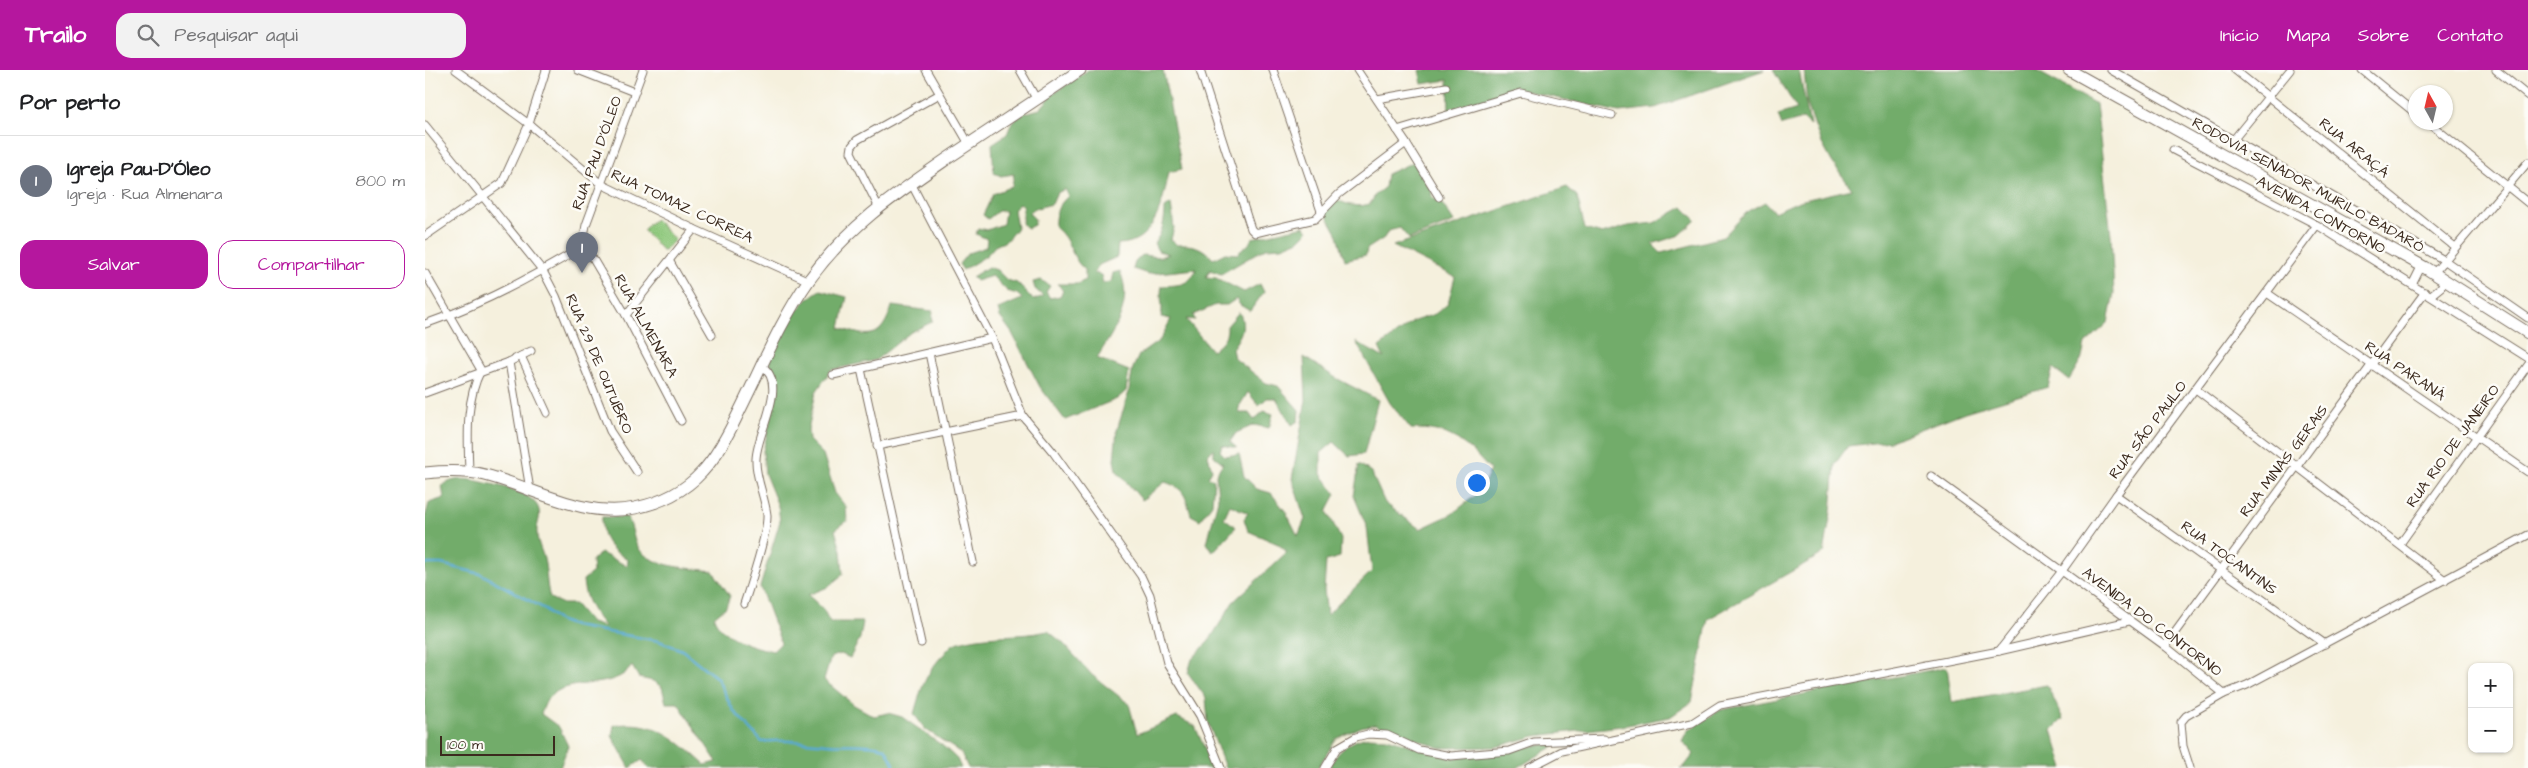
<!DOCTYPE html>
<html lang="pt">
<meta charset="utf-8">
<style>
body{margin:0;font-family:"Architects Daughter",sans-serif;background:#f2f2f2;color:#202124}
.controls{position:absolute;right:15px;bottom:15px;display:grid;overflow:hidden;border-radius:10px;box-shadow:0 1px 4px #0004}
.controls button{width:45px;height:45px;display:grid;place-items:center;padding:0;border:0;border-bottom:1px solid #e0e0e0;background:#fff;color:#202124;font:25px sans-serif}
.compass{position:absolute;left:1983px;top:15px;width:45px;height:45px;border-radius:50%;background:#fff;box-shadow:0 1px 4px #0004;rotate:352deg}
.scale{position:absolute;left:15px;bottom:12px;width:115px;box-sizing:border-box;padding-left:5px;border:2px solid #3b2a1e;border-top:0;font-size:14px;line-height:18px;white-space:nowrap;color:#3b2a1e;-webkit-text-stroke:4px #fdfcf7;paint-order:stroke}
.you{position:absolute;left:1051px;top:412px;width:18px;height:18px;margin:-12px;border:4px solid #fff;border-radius:50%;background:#1a73e8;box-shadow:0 0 0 8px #1a73e833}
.badge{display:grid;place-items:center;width:32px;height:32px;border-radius:50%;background:#b5179e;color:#fff;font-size:16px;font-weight:700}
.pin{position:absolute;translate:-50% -41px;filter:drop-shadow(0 1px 2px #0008)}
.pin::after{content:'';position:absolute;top:26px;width:18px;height:15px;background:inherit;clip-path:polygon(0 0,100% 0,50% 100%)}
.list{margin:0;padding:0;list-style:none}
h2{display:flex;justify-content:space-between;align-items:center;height:65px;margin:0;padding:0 20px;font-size:21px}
h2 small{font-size:16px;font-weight:400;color:#757577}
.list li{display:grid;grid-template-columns:32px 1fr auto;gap:15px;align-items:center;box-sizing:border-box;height:90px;padding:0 20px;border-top:1px solid #e0e0e0}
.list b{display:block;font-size:19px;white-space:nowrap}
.list p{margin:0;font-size:16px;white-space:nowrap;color:#757577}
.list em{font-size:16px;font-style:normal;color:#757577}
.actions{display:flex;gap:10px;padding:15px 20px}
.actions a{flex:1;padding:11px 0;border:1px solid #b5179e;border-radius:15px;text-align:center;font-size:18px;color:#b5179e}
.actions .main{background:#b5179e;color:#fff}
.icon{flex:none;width:28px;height:28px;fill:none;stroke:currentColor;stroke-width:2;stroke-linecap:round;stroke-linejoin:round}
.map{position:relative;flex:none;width:2103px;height:698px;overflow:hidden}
header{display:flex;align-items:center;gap:30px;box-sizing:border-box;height:70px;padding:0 25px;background:#b5179e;color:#fff}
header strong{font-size:24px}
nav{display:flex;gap:28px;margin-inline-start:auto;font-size:18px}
.search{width:350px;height:45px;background:#f2f2f2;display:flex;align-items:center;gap:12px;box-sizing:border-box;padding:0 18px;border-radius:15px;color:#757577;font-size:19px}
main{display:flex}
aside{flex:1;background:#fff}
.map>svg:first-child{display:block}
.green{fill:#8ec77b;stroke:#64784c}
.forest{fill:#72ac6b;stroke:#566b44}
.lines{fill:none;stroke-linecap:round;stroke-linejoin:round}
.stream{stroke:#58aad3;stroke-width:2.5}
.street-casing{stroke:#7c6f61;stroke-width:9}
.primary-casing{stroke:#7c6f61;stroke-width:13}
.street{stroke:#fff;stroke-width:7}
.primary{stroke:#fff;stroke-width:11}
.labels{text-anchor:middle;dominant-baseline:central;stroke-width:5;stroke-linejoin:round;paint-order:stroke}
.street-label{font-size:15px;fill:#3b2a1e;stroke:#fdfcf7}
</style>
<header>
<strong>Trailo</strong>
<div class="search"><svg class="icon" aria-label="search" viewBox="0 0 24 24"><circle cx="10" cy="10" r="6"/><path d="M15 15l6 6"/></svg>Pesquisar aqui</div>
<nav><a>Início</a><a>Mapa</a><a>Sobre</a><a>Contato</a></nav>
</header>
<main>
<aside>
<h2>Por perto<small></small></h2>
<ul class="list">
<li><span class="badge" style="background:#6b7280">1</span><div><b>Igreja Pau-D'Óleo</b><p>Igreja · Rua Almenara</p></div><em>800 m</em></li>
</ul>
<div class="actions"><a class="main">Salvar</a><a>Compartilhar</a></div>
</aside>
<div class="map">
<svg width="2103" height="698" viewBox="0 0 2103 698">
<rect width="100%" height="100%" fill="#fdfcf7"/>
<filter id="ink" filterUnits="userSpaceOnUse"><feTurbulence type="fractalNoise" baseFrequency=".02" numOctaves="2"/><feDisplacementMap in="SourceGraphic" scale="10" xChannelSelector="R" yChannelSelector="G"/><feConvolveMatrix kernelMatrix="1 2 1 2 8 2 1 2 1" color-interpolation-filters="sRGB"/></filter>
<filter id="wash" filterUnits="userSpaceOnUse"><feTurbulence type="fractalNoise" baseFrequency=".0096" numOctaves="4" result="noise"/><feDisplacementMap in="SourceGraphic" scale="20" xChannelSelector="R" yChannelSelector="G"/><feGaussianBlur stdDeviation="1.12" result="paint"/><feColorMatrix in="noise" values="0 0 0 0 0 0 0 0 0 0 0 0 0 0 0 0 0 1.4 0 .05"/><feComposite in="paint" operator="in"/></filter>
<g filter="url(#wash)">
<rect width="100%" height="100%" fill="#f5f0dd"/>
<path class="green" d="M230,149L250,170L238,181L218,160Z"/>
<g class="forest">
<path d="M663,0H738L757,99L744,102C738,131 730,174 693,174L692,187L674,195L669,203L676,205L678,213L686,212L688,203L695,201C709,235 689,260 672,288L704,301L701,321L692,329L640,350L615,317L587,263L575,247L573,239L597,229L592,224L582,221L567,206L551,211L547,207L563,197L572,200L582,210L592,213L609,230L618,226L610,219L608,212L616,210L625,216L621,222L625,228L635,226L638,221L633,214H653L660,210V200C645,188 647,170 630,157C629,143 633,136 643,126L640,119L632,123L627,134L608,139L604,143L610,149L609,155L603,158L597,154L598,136L594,133L589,140L592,158L581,171L570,176L561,186L538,200L534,194L543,183L561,177L562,169L551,164L553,158L562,160L578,154L580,141H573L563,149L558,145L568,124L587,116L589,104L576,106L569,103L567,74L582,64L587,52L600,43L615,39L628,24Z"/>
<path d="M994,0H1339L1230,38L1194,42L1092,19L1024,41L1023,10L997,14Z"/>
<path d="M1348,0H1374L1385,55L1378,49L1357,55L1353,45L1372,39Z"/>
<path d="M1379,0H1610L1671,34L1686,165L1689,223L1683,253L1660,274L1657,288L1644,310L1628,298L1623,317L1540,342L1465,371L1423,376L1410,394L1406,442L1399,483L1283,549L1267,632L1245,647L1197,656L1110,666L1071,677L1016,678L950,654L936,657L911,669L893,698H800L783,652L781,628L763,603L767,589L784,571L808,532L862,482L853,474L823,461L819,449L823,443L805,435L799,448L811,457L788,482L782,473L793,429L791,404L798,393L789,386V378L783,385L787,400L783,407L789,410L787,434L775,450L766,445C760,425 760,419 740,412L717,430L691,400L689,390L692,360L703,325L708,298L714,285L735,270L746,249L736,247C739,236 734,227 737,216C753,215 765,216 771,199L723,204L708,199L710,192L717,185L734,187L744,184L733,181L729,173C737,164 740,150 740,138L746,134L749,158L746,169L752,175C768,174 778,177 788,189L800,183L812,184L824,174L827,168L880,156L883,161L874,170L857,177L841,178L796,204L785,200L781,207L791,208L819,222L835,214L839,222L825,241L815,235L811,229L802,235H791L768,245L770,250L761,249L787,281C796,273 803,268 802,256L814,242C822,257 815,266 807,279L809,288L841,313L853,316L874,340L873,351L867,355L851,328H842L834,336L823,322L814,337V343H824L829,350L839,341L848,344L844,358L829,355L811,363L805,372L812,378L797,375L795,381L800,386L814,384L819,406L832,419L846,423L861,442L873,466L880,449L867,409L881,330L879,287L911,308L953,330L939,384L924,386L909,372L896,383V404L911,424L902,441L916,469L915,487L901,491L899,520L902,545L947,501L942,457L929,426L934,394L946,402L960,433L995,459L1027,444L1056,421L1065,400C1040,372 1025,358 986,359L965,333L931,272L959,288L954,277L989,251L1010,244L1023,234L1030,207L968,176L1142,117L1152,126L1160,159L1177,164L1203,156L1229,153L1258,137L1271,150L1255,165L1227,174L1236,183L1298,167L1323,141L1340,132L1349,142L1374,131L1427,119L1407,92L1395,70L1382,34Z"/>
<path d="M991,91L1006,117L1007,127L1018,135L1029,152L984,169L975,158L963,161L959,168L942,179L941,185L920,190L913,165L900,142L913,130C924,136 933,137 945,134L951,124L960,117L962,104Z"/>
<path d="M395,220L422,227L415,258C445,268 456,270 467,236L508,241L507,252L486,262L451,290L406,300L391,322L383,360L384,370L398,384L410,423L421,437L422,451L410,460L416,480L418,504L403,517L383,525L398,539L405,552H438L435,568L425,588L416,584L406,587L399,610L429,635L449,646L463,643L477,647L518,676L532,689L536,698H224L217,690L205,698L187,666L189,655C232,650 249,667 280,695L292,692L253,633H241L237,617L228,611L214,608L207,596C188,622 148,606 125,626C121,630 118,639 116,644L134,657L143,676L135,698H0V448L4,433L19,428L17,416C30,406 45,409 61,413C76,416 110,423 114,440C116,449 111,455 112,463C112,472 117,481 119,489C122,502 121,514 125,528L138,534H150L166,553L180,557C168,543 159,529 158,510L168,502L167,490L176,483L202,496L203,490C184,478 176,471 177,447H202C209,457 207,470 214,479C228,498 267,498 288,501L305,526L301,537L289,547C296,568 328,577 348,581L356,573L335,517L355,451L353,436L340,404L338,381L352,321V307L344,291C358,264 368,236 395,220Z"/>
<path d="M623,561L638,573L667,605L704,634L712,664L752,647L770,656L788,698H543L536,683L500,659L489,644C496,618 501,602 520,583C523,579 527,574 531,573C560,563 593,568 623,561Z"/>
<path d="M1522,597L1527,632L1622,615L1638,649L1627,660L1639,698H1255L1259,697L1269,684L1257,671L1262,661L1295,640Z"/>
<path d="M944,667L962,668L1027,688L1136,672L1092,698H904C912,681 925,670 944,667Z"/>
</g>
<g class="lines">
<path class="stream" d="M0,494H16L56,504L120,539L133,550L149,556L234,571L257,580L292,608L308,640L337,672C360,669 380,672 402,674C422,676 440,672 460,678L469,694L468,698"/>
</g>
</g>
<g filter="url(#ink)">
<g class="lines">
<g class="street-casing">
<g id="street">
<path d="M31,0L104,54L176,114L269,159L384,211"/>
<path d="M153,0L209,22"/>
<path d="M501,0L544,74"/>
<path d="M595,0L612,30"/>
<path d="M775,0L826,159L830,163L890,149L914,124L981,73"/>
<path d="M848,0L897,144"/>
<path d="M932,0L981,73L1014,127"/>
<path d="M1686,0L2019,190L2103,248"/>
<path d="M1810,0L2030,177"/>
<path d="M1937,0L1990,43"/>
<path d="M2071,0L2103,26"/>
<path d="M952,29L1021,17"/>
<path d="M2003,52L2103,133"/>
<path d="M0,55L118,201L131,226L185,361L212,402"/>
<path d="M972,60L1096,23L1187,45"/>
<path d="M1809,69L1865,0"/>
<path d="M1748,80L1892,155L2103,288"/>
<path d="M486,113L567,268L598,346L628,382L716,506L725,525L742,593L775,646L796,698"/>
<path d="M453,136L426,82L427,76L432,70L513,25"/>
<path d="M0,166L77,113L104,54L121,0"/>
<path d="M157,177L168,189L201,245L256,351"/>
<path d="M157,177L161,155L218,0"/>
<path d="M245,192L287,265"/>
<path d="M0,203L56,300C40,332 43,367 44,402"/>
<path d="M2009,203L2103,92"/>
<path d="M1988,213L1994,201L1999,197"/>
<path d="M1842,223L2103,402"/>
<path d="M2006,225L2016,217L2020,209"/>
<path d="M201,245L269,159"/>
<path d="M0,254C55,235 108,207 157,177"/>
<path d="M504,283L548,492"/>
<path d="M96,286L122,343"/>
<path d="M84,292L105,420"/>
<path d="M436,299L496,573"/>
<path d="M408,305L567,268"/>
<path d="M1772,320L2020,510"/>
<path d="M0,323L84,292L106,281"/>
<path d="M452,376L598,346"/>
<path d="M1506,406L1740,576L1799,624L1822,615L2103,465"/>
<path d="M1691,425L1900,574"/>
<path d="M1975,474L2103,295"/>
<path d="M319,534C325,516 343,462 342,445C340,427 330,407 331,389C332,361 364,315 337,296"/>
<path d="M1740,576L2000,222"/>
<path d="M1574,581L1637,501L1691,425L1892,155"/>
<path d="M900,698L912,678L931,667L943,664L962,665L994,680L1026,686L1084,681L1109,672L1179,669"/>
<path d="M1104,698L1137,681L1267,653L1295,635L1574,581L1704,551"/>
<path d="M1765,698L1758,676L1756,652L1761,646L1799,624"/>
</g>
</g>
<g class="primary-casing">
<g id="primary">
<path d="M1644,0L1999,197L2103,263"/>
<path d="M0,403C20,401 40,400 60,405C108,417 159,449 210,438C235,433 260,421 277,402C293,385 305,361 315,340C337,296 356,250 384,210C424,155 471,124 526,86C569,57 613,29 655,0"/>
</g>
</g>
<use href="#street" class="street"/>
<use href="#primary" class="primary"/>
</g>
</g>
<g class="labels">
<g class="street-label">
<text transform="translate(1929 78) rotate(39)">RUA ARAÇÁ</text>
<text transform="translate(172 83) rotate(-70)">RUA PAU D'ÓLEO</text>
<text transform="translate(1883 115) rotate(29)">RODOVIA SENADOR MURILO BADARÓ</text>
<text transform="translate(257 136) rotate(25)">RUA TOMAZ CORREA</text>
<text transform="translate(1896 145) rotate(29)">AVENIDA CONTORNO</text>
<text transform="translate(221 256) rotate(61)">RUA ALMENARA</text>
<text transform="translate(174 294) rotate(67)">RUA 29 DE OUTUBRO</text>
<text transform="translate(1980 301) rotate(34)">RUA PARANÁ</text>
<text transform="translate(1723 360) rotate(-53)">RUA SÃO PAULO</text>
<text transform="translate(2028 376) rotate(-54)">RUA RIO DE JANEIRO</text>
<text transform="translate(1859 391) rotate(-53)">RUA MINAS GERAIS</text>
<text transform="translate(1804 488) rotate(36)">RUA TOCANTINS</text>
<text transform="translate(1727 552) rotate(37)">AVENIDA DO CONTORNO</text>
</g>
</g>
</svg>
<div class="controls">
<button>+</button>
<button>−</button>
</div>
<svg class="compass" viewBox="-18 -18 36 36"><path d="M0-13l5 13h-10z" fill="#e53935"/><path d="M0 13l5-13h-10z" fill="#757577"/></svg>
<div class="scale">100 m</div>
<div class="you"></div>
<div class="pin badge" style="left:157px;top:203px;background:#6b7280">1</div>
</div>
</main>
